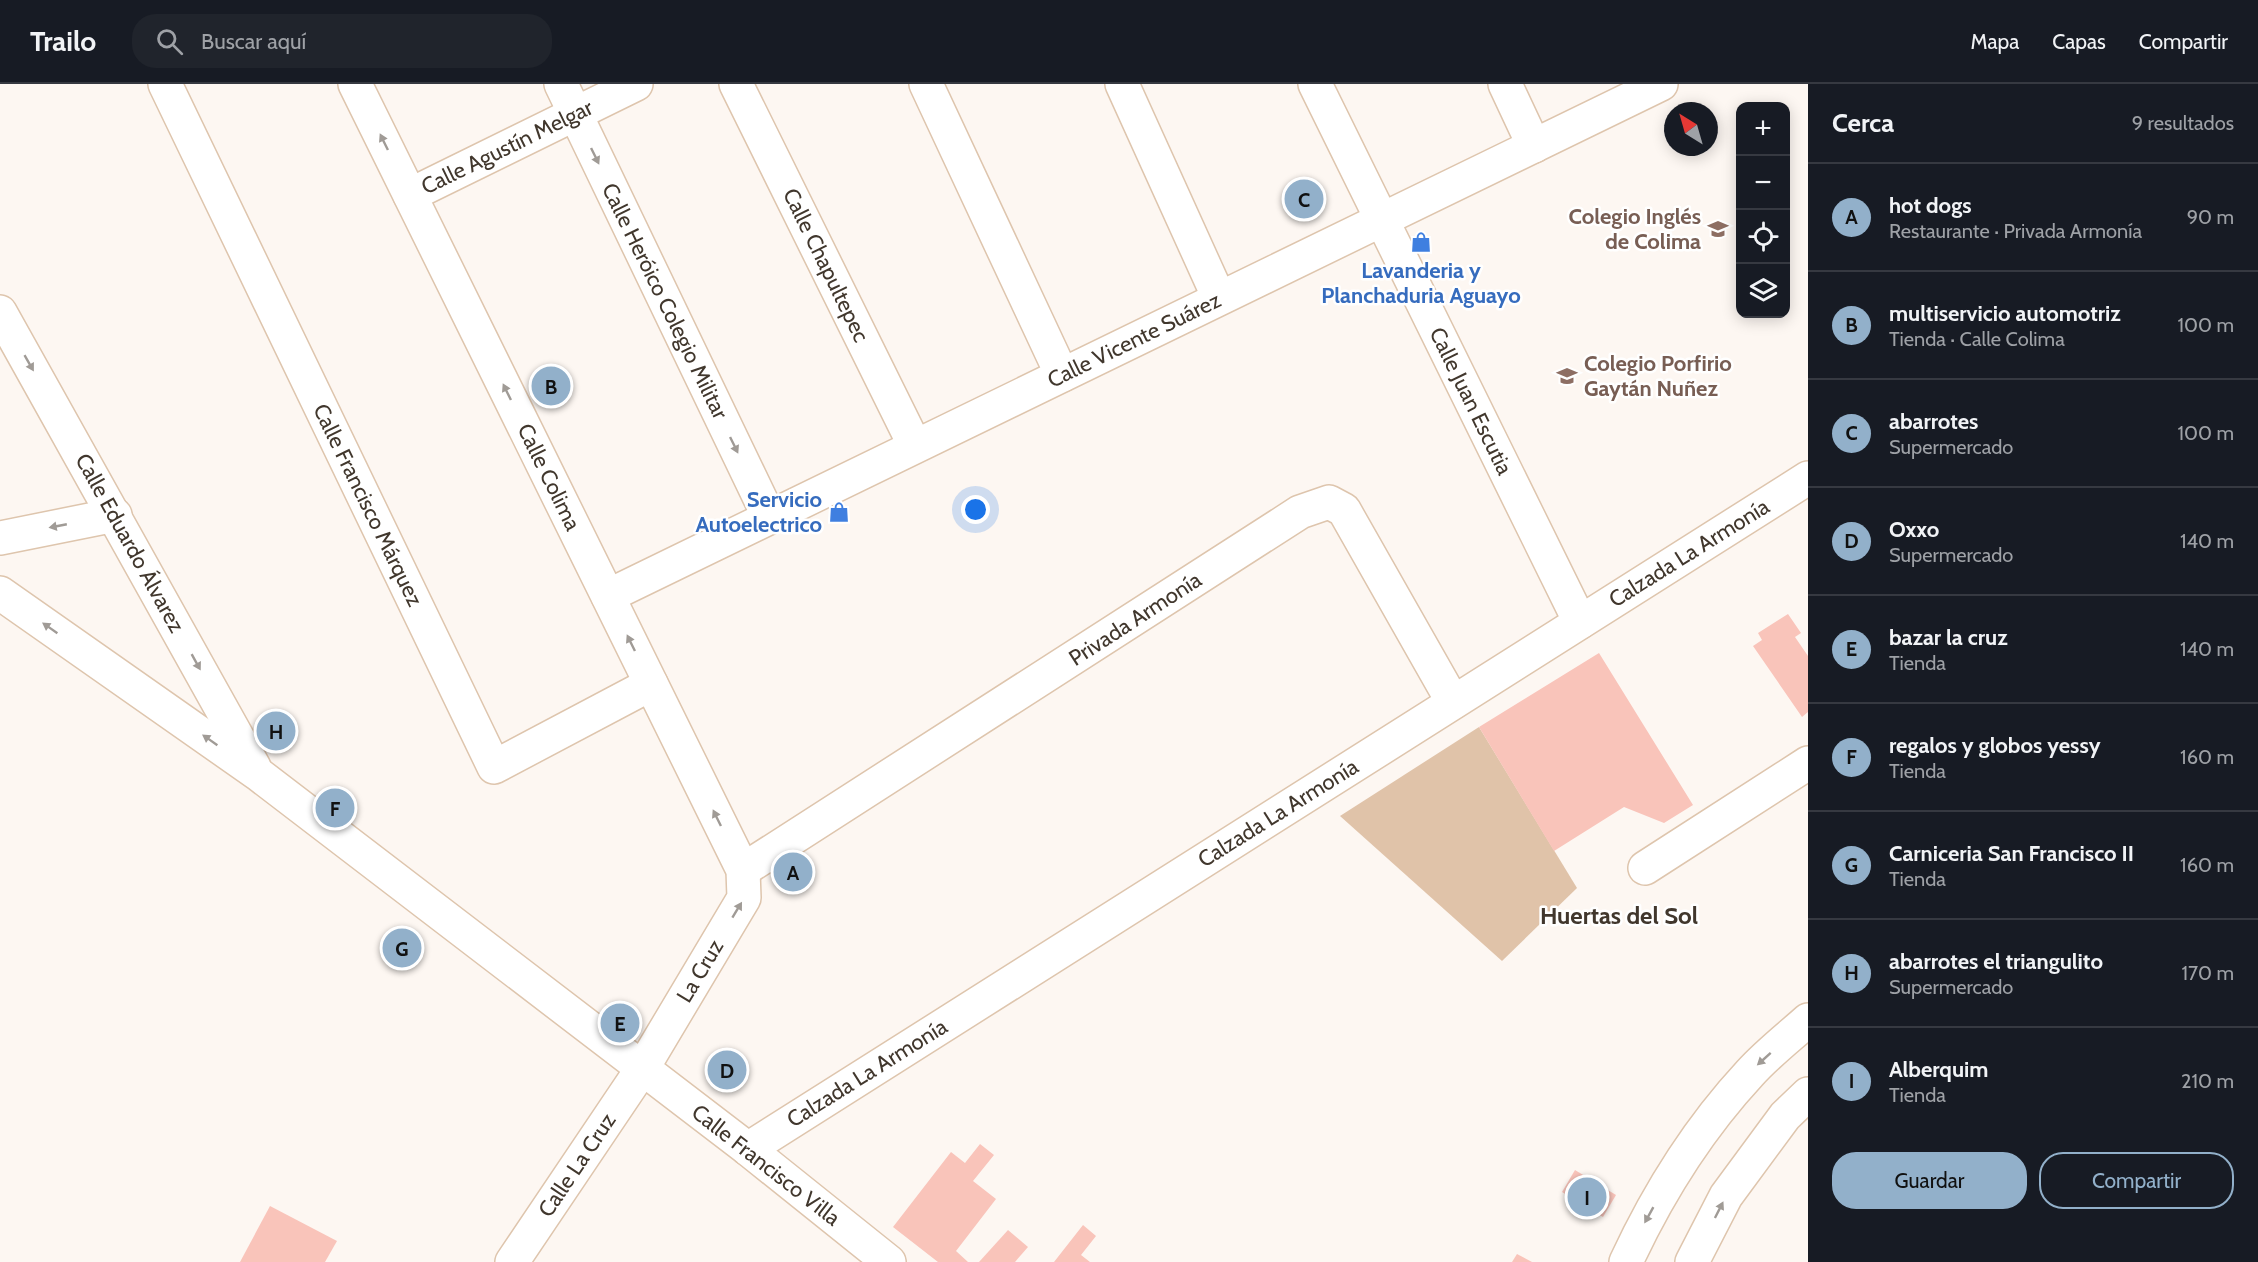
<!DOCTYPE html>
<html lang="es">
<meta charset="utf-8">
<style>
body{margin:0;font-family:Cabin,sans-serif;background:#20242c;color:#f1f3f6}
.controls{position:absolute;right:18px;top:18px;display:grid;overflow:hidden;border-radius:12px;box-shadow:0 3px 15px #0003}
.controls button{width:54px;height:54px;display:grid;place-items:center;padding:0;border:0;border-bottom:2px solid #363941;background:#171b24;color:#f1f3f6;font:30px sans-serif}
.compass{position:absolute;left:1664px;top:18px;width:54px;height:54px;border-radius:50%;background:#171b24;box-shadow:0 3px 15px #0003;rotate:323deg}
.you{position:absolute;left:976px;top:426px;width:21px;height:21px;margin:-15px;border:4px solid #fff;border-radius:50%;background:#1a73e8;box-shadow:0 0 0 9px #1a73e833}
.badge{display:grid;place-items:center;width:39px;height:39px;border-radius:50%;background:#92b0ca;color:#111;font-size:20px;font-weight:700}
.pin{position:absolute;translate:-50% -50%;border:3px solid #fff;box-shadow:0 2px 6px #0006}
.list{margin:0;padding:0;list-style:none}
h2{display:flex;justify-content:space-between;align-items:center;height:78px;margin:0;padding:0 24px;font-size:26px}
h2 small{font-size:20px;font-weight:400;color:#9ea1a6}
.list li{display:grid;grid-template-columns:39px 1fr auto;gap:18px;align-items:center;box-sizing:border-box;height:108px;padding:0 24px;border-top:2px solid #363941}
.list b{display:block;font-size:22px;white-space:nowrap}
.list p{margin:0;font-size:20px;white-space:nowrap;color:#9ea1a6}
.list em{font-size:20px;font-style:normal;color:#9ea1a6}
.actions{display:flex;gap:12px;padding:18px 24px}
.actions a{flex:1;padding:14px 0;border:2px solid #92b0ca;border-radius:24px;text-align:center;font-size:21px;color:#92b0ca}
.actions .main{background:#92b0ca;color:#111}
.icon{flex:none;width:33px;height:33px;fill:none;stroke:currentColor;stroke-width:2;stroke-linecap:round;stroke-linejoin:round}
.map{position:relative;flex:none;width:1808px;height:1178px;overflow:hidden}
header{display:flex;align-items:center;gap:36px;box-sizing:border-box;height:84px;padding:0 30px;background:#171b24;border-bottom:2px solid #363941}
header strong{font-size:28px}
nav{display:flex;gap:33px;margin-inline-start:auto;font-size:21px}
.search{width:420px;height:54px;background:#20242c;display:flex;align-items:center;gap:15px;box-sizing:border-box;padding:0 21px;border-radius:24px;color:#9ea1a6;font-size:22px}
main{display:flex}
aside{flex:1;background:#171b24}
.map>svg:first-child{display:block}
.green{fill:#e0c3a9}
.building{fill:#f9c4ba}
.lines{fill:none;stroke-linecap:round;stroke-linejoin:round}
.minor-casing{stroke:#dec5ad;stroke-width:36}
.major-casing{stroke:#dec5ad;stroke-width:36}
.minor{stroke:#fff;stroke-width:33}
.major{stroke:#fff;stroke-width:33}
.oneway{fill:#a09b96}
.labels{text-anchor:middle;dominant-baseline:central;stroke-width:5;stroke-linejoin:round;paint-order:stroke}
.street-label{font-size:22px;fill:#41372d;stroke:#fff}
.education-label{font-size:22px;font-weight:bold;fill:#785e54;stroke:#fff;text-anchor:end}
.shop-label{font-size:22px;font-weight:bold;fill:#366cbe;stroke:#fff}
.neighbourhood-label{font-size:24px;font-weight:bold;fill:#41372d;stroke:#fff}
</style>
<header>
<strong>Trailo</strong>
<div class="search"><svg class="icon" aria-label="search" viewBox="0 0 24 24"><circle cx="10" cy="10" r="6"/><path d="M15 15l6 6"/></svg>Buscar aquí</div>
<nav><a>Mapa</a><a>Capas</a><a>Compartir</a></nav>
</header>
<main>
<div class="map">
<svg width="1808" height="1178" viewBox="0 0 1808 1178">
<rect width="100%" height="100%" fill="#fdf7f2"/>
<path class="green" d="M1479,643L1577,804L1502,877L1340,732Z"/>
<g class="building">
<path d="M1788,530L1801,549L1795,553L1808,572V628L1802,633L1753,562L1762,556L1758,549Z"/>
<path d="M1599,569L1693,721L1664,739L1624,723L1554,767L1479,643Z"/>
<path d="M980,1060L994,1071L973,1097L996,1115L956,1167L968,1178H938L893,1143L951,1068L965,1079Z"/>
<path d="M1575,1086L1616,1111L1603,1133L1562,1108Z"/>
<path d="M270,1122L337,1157L325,1178H240Z"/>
<path d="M1083,1141L1096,1152L1081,1171L1090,1178H1054Z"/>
<path d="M1008,1146L1028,1163L1015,1178H979Z"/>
<path d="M1517,1170L1532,1178H1512Z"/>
</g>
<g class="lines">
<g class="minor-casing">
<g id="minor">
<path d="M165,0L494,683L651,600"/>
<path d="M355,0L743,786L744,814L642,985L512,1178"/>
<path d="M561,0L769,433"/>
<path d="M736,0L915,362"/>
<path d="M926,0L1062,291"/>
<path d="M1122,0L1219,214"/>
<path d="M1315,0L1580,538"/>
<path d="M1505,0L1534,62"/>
<path d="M410,111L636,0"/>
<path d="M0,228L254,683"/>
<path d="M0,454L115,431"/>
<path d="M0,509L258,690L748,1065L889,1178"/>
<path d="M608,512L1661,0"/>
<path d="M1645,784L1808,679"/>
<path d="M743,786L1300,428L1329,418L1344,426L1453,618"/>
<path d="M748,1065L1808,394"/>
</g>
</g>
<g class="major-casing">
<g id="major">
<path d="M1626,1178C1658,1109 1698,1045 1750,989C1767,970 1789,953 1808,936"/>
<path d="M1692,1178L1726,1112L1785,1032L1808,1010"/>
</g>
</g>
<use href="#minor" class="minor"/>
<use href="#major" class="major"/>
</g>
<defs><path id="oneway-solid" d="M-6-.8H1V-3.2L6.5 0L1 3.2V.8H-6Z" transform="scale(1.5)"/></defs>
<g class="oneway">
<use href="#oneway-solid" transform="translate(384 58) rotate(-116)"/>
<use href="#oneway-solid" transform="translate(595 72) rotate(64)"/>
<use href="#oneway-solid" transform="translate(29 279) rotate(60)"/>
<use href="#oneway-solid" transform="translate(507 308) rotate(-116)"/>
<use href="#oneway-solid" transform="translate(734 361) rotate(64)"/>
<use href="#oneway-solid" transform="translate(58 442) rotate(169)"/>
<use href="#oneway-solid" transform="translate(50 544) rotate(-145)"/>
<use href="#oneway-solid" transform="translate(631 559) rotate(-116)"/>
<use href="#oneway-solid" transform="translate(196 578) rotate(61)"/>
<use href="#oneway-solid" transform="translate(210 656) rotate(-145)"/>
<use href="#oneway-solid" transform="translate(717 734) rotate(-116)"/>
<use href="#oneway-solid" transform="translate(737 826) rotate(-59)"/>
<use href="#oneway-solid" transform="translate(1764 975) rotate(138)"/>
<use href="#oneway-solid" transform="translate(1719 1126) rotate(-63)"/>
<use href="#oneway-solid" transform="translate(1649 1131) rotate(119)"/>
</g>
<defs>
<g id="school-bare" transform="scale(1.62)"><path d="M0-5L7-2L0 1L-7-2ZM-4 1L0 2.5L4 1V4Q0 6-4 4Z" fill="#8d6e63" stroke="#fff" stroke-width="2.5" paint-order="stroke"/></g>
<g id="shop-bare" transform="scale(1.62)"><path d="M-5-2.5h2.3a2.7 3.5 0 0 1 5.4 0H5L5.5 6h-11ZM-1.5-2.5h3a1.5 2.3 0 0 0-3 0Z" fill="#3f7fe0" stroke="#fff" stroke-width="2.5" paint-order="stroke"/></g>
</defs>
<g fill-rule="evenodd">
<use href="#school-bare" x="1718" y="145"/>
<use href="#shop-bare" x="1421" y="158"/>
<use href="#school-bare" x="1567" y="292"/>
<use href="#shop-bare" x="839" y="428"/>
</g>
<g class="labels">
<g class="street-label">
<text transform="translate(507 63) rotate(-26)">Calle Agustín Melgar</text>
<text transform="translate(826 181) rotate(64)">Calle Chapultepec</text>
<text transform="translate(665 217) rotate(64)">Calle Heróico Colegio Militar</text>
<text transform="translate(1134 256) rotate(-26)">Calle Vicente Suárez</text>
<text transform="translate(1471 317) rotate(64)">Calle Juan Escutia</text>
<text transform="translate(549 393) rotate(64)">Calle Colima</text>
<text transform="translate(368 421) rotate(64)">Calle Francisco Márquez</text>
<text transform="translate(130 459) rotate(61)">Calle Eduardo Álvarez</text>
<text transform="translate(1689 469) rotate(-32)">Calzada La Armonía</text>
<text transform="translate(1135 535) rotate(-33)">Privada Armonía</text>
<text transform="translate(1278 729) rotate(-32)">Calzada La Armonía</text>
<text transform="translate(700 887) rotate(-59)">La Cruz</text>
<text transform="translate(867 989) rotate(-32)">Calzada La Armonía</text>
<text transform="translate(577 1081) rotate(-56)">Calle La Cruz</text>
<text transform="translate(766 1081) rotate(38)">Calle Francisco Villa</text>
</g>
<g class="education-label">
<text x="1701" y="132">Colegio Inglés<tspan x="1701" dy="25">de Colima</tspan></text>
<text x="1584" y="279" text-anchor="start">Colegio Porfirio<tspan x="1584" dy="25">Gaytán Nuñez</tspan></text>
</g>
<g class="shop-label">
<text x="1421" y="186">Lavanderia y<tspan x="1421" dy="25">Planchaduria Aguayo</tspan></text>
<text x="822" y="415" text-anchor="end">Servicio<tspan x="822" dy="25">Autoelectrico</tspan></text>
</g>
<g class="neighbourhood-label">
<text x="1619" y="831">Huertas del Sol</text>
</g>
</g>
</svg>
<div class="controls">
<button>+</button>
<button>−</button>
<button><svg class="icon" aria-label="locate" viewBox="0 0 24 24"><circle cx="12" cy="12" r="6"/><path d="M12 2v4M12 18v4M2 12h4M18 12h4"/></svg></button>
<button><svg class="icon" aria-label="layers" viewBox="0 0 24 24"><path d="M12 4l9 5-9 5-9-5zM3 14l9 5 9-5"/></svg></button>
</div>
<svg class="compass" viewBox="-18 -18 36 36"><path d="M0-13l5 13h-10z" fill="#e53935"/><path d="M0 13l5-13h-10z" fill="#9ea1a6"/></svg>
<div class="you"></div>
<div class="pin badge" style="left:793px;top:788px">A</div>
<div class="pin badge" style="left:551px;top:302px">B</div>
<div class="pin badge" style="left:1304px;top:115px">C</div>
<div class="pin badge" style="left:727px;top:986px">D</div>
<div class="pin badge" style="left:620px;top:939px">E</div>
<div class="pin badge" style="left:335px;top:724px">F</div>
<div class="pin badge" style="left:402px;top:864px">G</div>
<div class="pin badge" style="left:276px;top:647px">H</div>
<div class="pin badge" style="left:1587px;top:1113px">I</div>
</div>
<aside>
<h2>Cerca<small>9 resultados</small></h2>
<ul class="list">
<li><span class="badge">A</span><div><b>hot dogs</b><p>Restaurante · Privada Armonía</p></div><em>90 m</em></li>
<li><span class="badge">B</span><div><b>multiservicio automotriz</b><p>Tienda · Calle Colima</p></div><em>100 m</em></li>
<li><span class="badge">C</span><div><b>abarrotes</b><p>Supermercado</p></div><em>100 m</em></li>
<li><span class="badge">D</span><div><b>Oxxo</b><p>Supermercado</p></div><em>140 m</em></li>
<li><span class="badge">E</span><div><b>bazar la cruz</b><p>Tienda</p></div><em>140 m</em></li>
<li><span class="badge">F</span><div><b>regalos y globos yessy</b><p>Tienda</p></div><em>160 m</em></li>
<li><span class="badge">G</span><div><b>Carniceria San Francisco II</b><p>Tienda</p></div><em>160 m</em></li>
<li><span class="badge">H</span><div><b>abarrotes el triangulito</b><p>Supermercado</p></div><em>170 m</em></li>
<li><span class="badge">I</span><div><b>Alberquim</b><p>Tienda</p></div><em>210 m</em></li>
</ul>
<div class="actions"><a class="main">Guardar</a><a>Compartir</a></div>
</aside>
</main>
